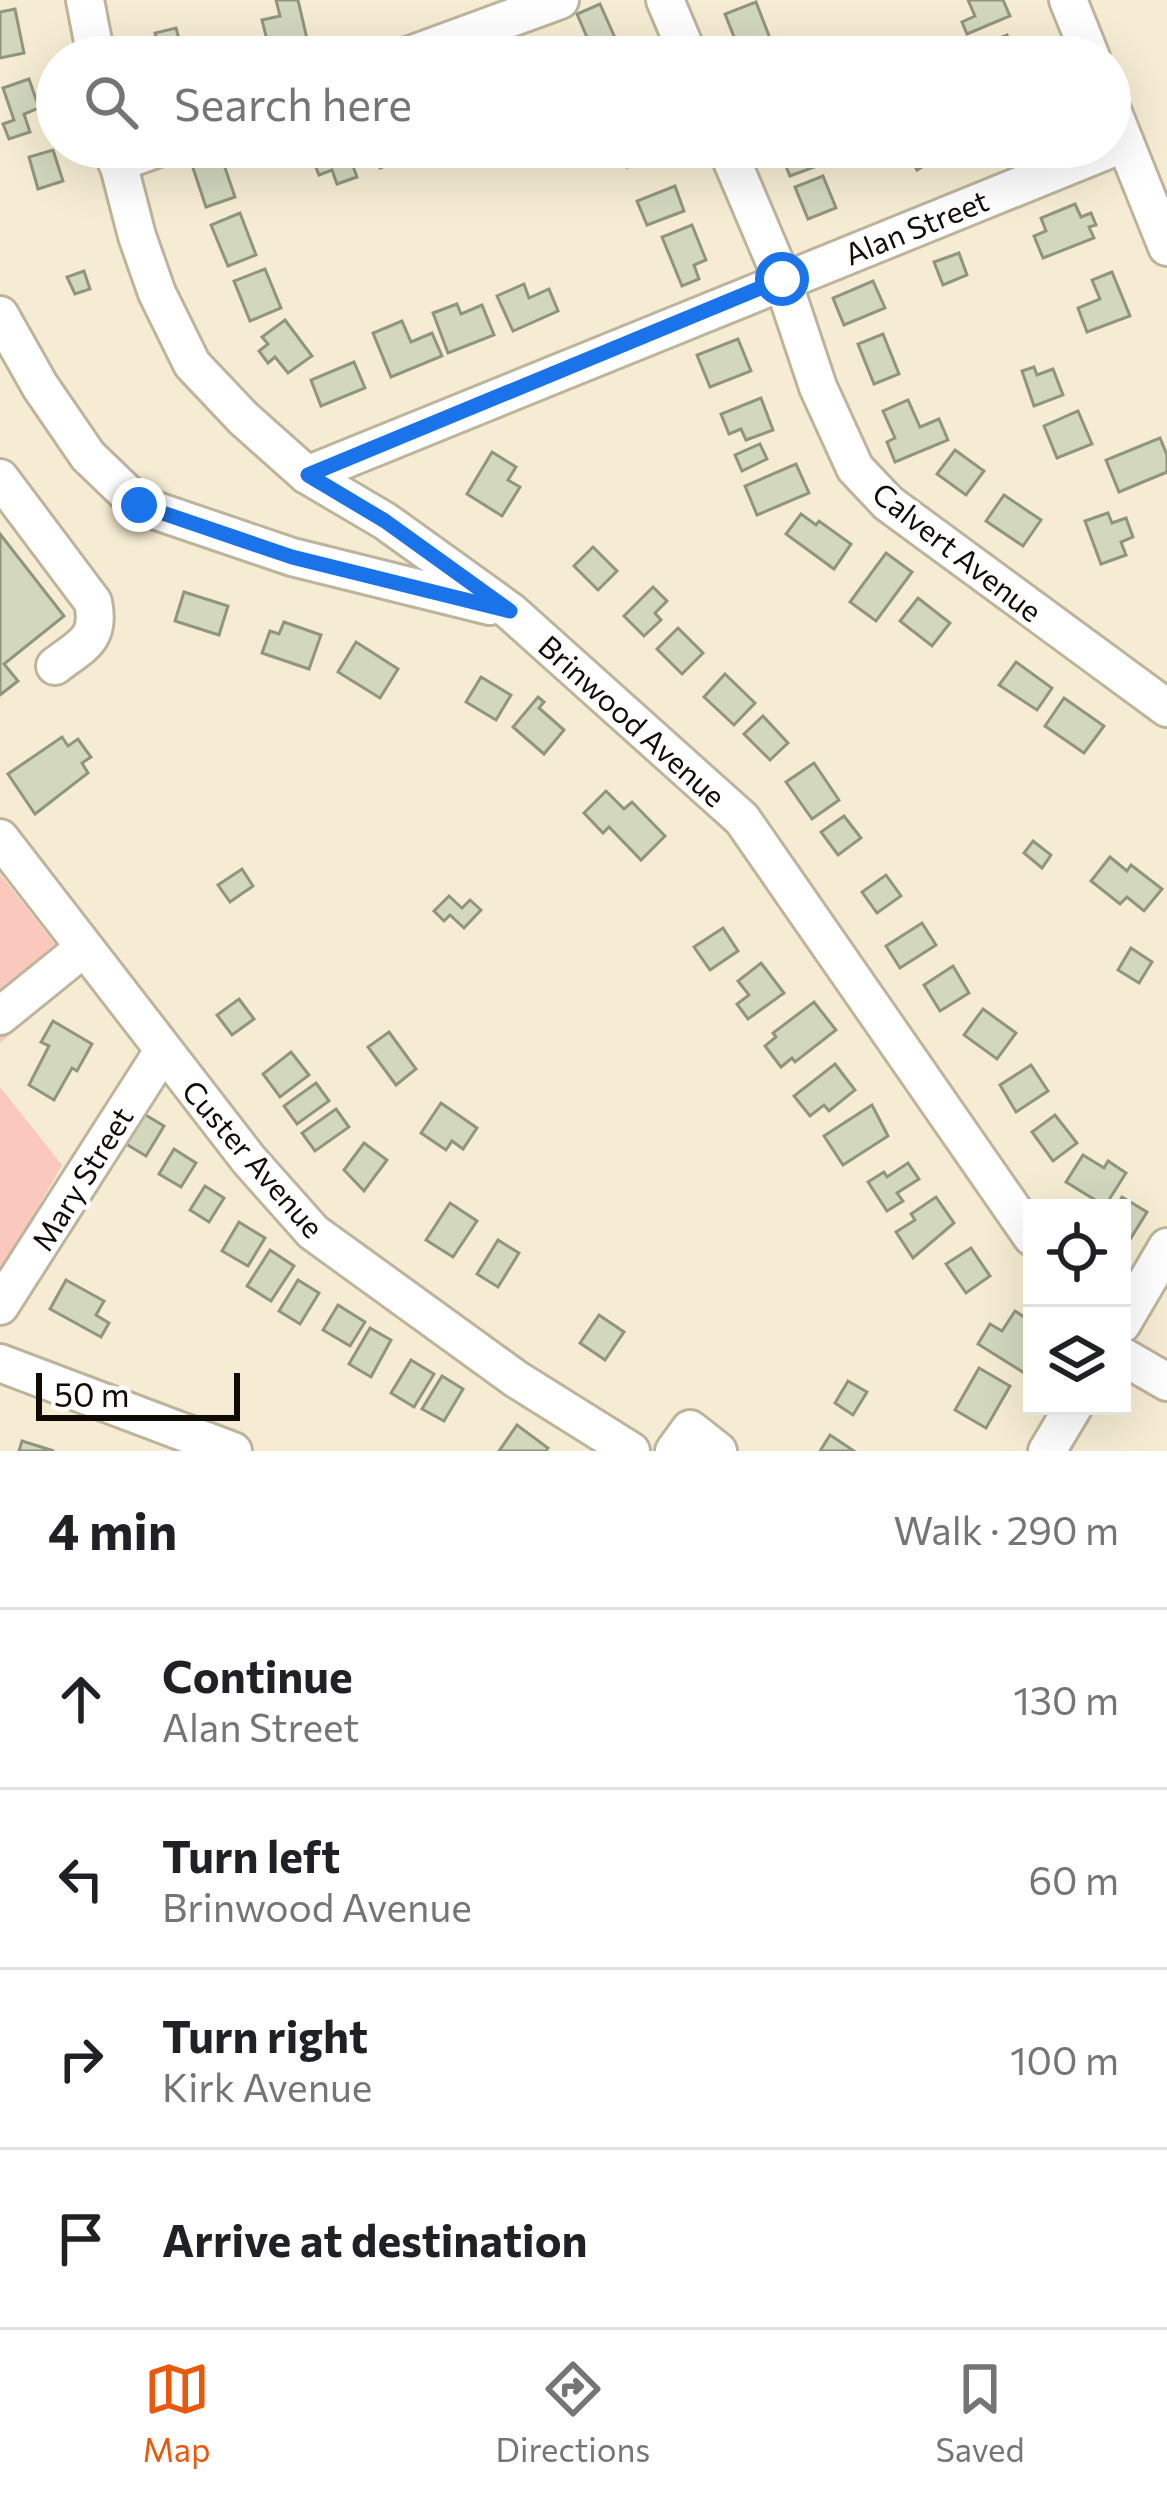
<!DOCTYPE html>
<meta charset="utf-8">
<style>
body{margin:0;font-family:Commissioner,sans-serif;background:#f6f6f6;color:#202124}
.controls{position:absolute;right:36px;bottom:36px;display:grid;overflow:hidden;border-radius:0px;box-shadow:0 12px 48px #0002}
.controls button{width:108px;height:108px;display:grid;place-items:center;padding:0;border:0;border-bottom:3px solid #e0e0e0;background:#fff;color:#202124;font:60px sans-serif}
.scale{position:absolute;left:36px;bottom:30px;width:204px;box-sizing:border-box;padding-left:12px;border:6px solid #100c05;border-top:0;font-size:33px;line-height:42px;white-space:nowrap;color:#100c05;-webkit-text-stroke:9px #fff;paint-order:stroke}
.stop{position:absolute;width:36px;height:36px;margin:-27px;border:9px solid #1a73e8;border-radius:50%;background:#fff}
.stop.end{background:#1a73e8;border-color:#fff;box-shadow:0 3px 12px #0008}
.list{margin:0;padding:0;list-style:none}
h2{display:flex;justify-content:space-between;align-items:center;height:156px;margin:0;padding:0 48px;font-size:51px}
h2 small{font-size:39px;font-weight:400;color:#757577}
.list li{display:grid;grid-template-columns:78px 1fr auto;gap:36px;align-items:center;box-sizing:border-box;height:180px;padding:0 48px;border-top:3px solid #e0e0e0}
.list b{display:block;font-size:45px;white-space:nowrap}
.list p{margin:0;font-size:39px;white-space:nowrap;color:#757577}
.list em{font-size:39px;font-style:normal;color:#757577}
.icon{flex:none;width:66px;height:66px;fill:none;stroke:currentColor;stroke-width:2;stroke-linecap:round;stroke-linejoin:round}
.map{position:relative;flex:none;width:1167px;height:1451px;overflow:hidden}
.search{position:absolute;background:#fff;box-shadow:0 12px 48px #0002;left:36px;right:36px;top:36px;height:132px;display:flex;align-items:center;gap:30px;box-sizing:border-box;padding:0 42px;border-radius:66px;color:#757577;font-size:45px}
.sheet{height:876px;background:#fff}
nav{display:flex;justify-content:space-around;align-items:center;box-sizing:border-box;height:168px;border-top:3px solid #e0e0e0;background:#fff;font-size:33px;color:#757577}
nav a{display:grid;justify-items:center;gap:6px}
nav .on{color:#ea580c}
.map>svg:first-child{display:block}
.green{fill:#fac8bd}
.building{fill:#d2d7be;stroke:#90957e;stroke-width:3}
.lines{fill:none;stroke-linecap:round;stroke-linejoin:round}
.minor-casing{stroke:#bdb49c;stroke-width:42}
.minor{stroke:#fff;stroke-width:36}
.route{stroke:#1a73e8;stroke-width:15}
.labels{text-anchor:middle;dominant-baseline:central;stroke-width:9;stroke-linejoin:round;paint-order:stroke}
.street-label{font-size:30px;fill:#100c05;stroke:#fff}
</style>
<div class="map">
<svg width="1167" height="1451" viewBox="0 0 1167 1451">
<rect width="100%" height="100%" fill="#f6ecd3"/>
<g class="green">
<path d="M0,874L80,976L0,1043Z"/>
<path d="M0,1087L62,1165L0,1274Z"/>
</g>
<g class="building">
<path d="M276,0H298L307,39L269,48L262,20L280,16Z"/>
<path d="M968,0H1003L1010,16L967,34L962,22L975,16Z"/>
<path d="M756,2L771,41L740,52L725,14Z"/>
<path d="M600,4L616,40L593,51L577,14Z"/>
<path d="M15,9L24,53L0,58V12Z"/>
<path d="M176,28L184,57H154L161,55L155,33Z"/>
<path d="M1007,35L1015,57H984L980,46Z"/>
<path d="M29,79L39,108L24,114L30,132L9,139L3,124L14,120L3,88Z"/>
<path d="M332,147H346L357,177L337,184L332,170L319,175L311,155Z"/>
<path d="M372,147H422L423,151L380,168Z"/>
<path d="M437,147H469L472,154L445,166Z"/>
<path d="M619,147H657L660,154L627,167Z"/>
<path d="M778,147H822L828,162L790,176Z"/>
<path d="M906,147H919L927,164L917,170Z"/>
<path d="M53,150L63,181L38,189L29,157Z"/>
<path d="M220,153L235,197L206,207L191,162Z"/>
<path d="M823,176L836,208L808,219L795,187Z"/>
<path d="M675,186L684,211L647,225L637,201Z"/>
<path d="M1075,204L1081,217L1091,213L1096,225L1089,227L1094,238L1043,258L1034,236L1046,231L1041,218Z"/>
<path d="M240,213L256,255L228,266L211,225Z"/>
<path d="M692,225L706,260L694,265L699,279L682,286L662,237Z"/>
<path d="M959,253L967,275L943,285L934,262Z"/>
<path d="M265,269L281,308L250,321L234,281Z"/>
<path d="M84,271L90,289L75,294L67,277Z"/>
<path d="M1112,272L1130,316L1087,332L1078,308L1100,299L1092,280Z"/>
<path d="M873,281L885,308L844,325L833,298Z"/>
<path d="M524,284L529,298L549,289L558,311L513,331L497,296Z"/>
<path d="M457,304L461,314L482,305L494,335L448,353L433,313Z"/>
<path d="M285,320L312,356L288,373L275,357L268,363L259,351L268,344L262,337Z"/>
<path d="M402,321L411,342L432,333L442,356L391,377L373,333Z"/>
<path d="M883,334L899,374L874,384L858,344Z"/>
<path d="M738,339L751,371L710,387L697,355Z"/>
<path d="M354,362L365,388L321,406L311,380Z"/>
<path d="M1034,367L1037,375L1053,369L1063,395L1034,406L1022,371Z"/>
<path d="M761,398L773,430L746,440L741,429L729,434L721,414Z"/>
<path d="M908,400L920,427L939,419L948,440L895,462L887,442L895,438L883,411Z"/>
<path d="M1078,411L1092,444L1057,458L1044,426Z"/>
<path d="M1160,438L1167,455V472L1119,492L1106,460Z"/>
<path d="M760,444L767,459L742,471L735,455Z"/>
<path d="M955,450L984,471L966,495L937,474Z"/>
<path d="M492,452L516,467L508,480L520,487L502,516L467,494Z"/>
<path d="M796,464L809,493L757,515L745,486Z"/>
<path d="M1004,495L1041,520L1023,546L986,521Z"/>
<path d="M1108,513L1112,523L1126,518L1133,537L1121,542L1126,555L1101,564L1085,521Z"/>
<path d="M801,514L816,525L819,521L851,544L834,569L786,534Z"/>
<path d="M0,534L64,616L4,664L18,681L0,695Z"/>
<path d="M593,547L617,571L598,590L574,566Z"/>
<path d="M886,553L912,572L876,621L850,602Z"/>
<path d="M653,587L667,601L655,613L661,620L644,636L624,616Z"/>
<path d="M184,592L228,606L219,635L175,621Z"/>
<path d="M918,598L950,623L932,646L900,621Z"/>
<path d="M284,622L321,635L309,669L262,653L270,631L279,634Z"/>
<path d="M678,628L703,653L682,674L657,649Z"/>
<path d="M356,642L398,669L380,698L338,672Z"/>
<path d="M1016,662L1052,688L1037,710L999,685Z"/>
<path d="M725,674L755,703L734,725L704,697Z"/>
<path d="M481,677L511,695L496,720L466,702Z"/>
<path d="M538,697L544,702L539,708L564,730L544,754L513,727Z"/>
<path d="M1064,698L1104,726L1084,753L1045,726Z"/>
<path d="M763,716L788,743L770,760L744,734Z"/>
<path d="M62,737L68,746L78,739L91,757L82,763L88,773L35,814L8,774Z"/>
<path d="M814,763L839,800L812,819L786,782Z"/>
<path d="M606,791L624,809L632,802L665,836L641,860L609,827L603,833L584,813Z"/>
<path d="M844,816L861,838L838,855L821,832Z"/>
<path d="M1033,841L1051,855L1042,868L1024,853Z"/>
<path d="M1110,857L1127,871L1131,865L1162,889L1144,911L1127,897L1120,904L1091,881Z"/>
<path d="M242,869L253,886L230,902L218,885Z"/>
<path d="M886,875L901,896L877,913L862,892Z"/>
<path d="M449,896L462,908L470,900L481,910L464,928L450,915L444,921L434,911Z"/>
<path d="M922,923L936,945L900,968L886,946Z"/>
<path d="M723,928L738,951L710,970L694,947Z"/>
<path d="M1131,948L1152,962L1139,983L1118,970Z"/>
<path d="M761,963L784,993L748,1019L737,1004L749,995L738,981Z"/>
<path d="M953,966L969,993L940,1011L924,985Z"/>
<path d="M239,999L254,1019L232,1035L217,1015Z"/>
<path d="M814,1002L836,1030L795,1062L792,1058L781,1067L765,1046L776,1037L773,1033Z"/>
<path d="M983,1009L1016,1033L997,1059L964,1035Z"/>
<path d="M53,1021L92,1044L77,1071L72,1068L54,1100L29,1085L49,1046L41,1042Z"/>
<path d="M389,1032L416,1069L396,1085L368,1047Z"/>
<path d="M291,1052L309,1075L280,1097L263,1074Z"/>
<path d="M835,1064L855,1090L829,1111L824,1105L810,1116L794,1096Z"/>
<path d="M1031,1065L1048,1091L1016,1112L1000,1085Z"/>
<path d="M316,1083L329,1101L297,1124L284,1106Z"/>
<path d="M441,1103L477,1128L463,1149L452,1141L446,1150L421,1133Z"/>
<path d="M872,1105L888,1136L843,1165L824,1136Z"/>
<path d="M336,1109L349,1127L315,1151L302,1133Z"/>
<path d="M139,1111L164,1126L146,1156L121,1141Z"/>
<path d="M1055,1115L1077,1143L1053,1161L1032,1132Z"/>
<path d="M364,1143L387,1160L364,1191L344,1170Z"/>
<path d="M174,1149L196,1163L181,1187L159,1174Z"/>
<path d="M1083,1155L1104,1168L1108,1161L1126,1173L1105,1206L1066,1182Z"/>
<path d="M908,1163L919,1179L897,1193L903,1201L887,1211L868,1182L884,1172L887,1177Z"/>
<path d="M205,1186L224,1198L209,1222L190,1210Z"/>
<path d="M936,1197L954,1223L913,1258L896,1232L915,1220L911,1214Z"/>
<path d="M1122,1197L1147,1212L1126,1246L1122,1243V1208H1116Z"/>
<path d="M450,1203L477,1221L453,1257L426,1240Z"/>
<path d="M239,1222L265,1238L248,1266L222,1251Z"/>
<path d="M498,1240L519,1253L498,1287L477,1274Z"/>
<path d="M971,1248L990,1276L966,1293L946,1264Z"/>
<path d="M270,1250L294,1266L271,1301L247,1286Z"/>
<path d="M66,1280L104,1301L96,1315L109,1323L101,1337L50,1309Z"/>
<path d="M298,1280L319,1293L300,1324L279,1311Z"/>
<path d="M338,1305L365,1322L350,1346L323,1330Z"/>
<path d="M1015,1311L1032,1322V1345L1026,1354L1032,1358V1364L1026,1374L978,1344L990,1324L1002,1331Z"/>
<path d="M599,1315L624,1332L605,1360L580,1343Z"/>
<path d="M370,1328L391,1340L371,1377L349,1364Z"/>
<path d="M411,1360L434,1374L414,1407L391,1393Z"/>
<path d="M979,1368L1010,1386L986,1428L955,1410Z"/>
<path d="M442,1376L463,1389L444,1421L422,1409Z"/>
<path d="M848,1381L867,1392L853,1415L835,1403Z"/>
<path d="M517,1425L548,1448L546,1451H499Z"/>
<path d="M830,1435L854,1451H820Z"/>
<path d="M22,1441L54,1451H19Z"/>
</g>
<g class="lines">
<g class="minor-casing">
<g id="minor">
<path d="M85,0L96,57"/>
<path d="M665,0L689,57"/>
<path d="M1068,0L1091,57"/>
<path d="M405,57L560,0"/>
<path d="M1110,105L1167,247"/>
<path d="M114,147L137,236L157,293L192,364L243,418L307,475L385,521L510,611L742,819L1032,1237"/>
<path d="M726,147L782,279L818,387L855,468L888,503L1167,708"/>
<path d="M117,163L161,147"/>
<path d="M0,315L40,386L88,456L139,505L292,557L490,606"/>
<path d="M307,475L1125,143"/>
<path d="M0,478L93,602C101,640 82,645 55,666"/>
<path d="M0,838L249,1160L313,1232L516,1379L631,1451"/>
<path d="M0,1016L84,948"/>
<path d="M0,1306L163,1051"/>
<path d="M1122,1324L1167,1247"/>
<path d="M1122,1356L1167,1382"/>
<path d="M0,1363L233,1451"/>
<path d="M674,1451L690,1429L718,1451"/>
<path d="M1047,1451L1074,1406"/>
</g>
</g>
<use href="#minor" class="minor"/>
</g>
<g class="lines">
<path class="route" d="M139,505L292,557L510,611L385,521L308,475L782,279"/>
</g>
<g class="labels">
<g class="street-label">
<text transform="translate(916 226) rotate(-22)">Alan Street</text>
<text transform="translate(958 551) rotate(38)">Calvert Avenue</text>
<text transform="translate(633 720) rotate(42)">Brinwood Avenue</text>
<text transform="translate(254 1158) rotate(49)">Custer Avenue</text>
<text transform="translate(81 1178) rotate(-58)">Mary Street</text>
</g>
</g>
</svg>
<div class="controls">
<button><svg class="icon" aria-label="locate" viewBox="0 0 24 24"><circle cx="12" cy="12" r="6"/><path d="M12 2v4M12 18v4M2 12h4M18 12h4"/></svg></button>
<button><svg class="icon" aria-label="layers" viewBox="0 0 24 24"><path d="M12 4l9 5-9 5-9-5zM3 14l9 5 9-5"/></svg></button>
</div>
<div class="scale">50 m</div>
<div class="stop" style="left:782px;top:279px"></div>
<div class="stop end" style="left:139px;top:505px"></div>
<div class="search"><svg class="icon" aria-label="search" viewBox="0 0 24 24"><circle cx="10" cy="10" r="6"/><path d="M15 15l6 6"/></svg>Search here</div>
</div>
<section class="sheet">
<h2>4 min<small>Walk · 290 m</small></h2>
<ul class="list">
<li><svg class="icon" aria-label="ahead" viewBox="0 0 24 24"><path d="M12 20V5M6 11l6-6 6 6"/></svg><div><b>Continue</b><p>Alan Street</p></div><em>130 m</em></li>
<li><svg class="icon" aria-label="left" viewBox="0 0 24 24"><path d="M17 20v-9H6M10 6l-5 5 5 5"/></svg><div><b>Turn left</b><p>Brinwood Avenue</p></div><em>60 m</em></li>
<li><svg class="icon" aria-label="right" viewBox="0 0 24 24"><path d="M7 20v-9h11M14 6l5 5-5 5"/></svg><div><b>Turn right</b><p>Kirk Avenue</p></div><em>100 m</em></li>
<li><svg class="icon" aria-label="arrive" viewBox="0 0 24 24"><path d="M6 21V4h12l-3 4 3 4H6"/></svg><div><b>Arrive at destination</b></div></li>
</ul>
</section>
<nav>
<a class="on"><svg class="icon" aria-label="map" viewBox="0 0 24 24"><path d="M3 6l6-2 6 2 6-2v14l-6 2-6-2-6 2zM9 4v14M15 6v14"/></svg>Map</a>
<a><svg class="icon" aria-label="directions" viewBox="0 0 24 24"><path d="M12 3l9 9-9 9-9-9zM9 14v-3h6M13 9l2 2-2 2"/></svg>Directions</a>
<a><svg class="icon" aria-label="saved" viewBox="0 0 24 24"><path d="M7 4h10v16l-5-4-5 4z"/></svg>Saved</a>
</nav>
